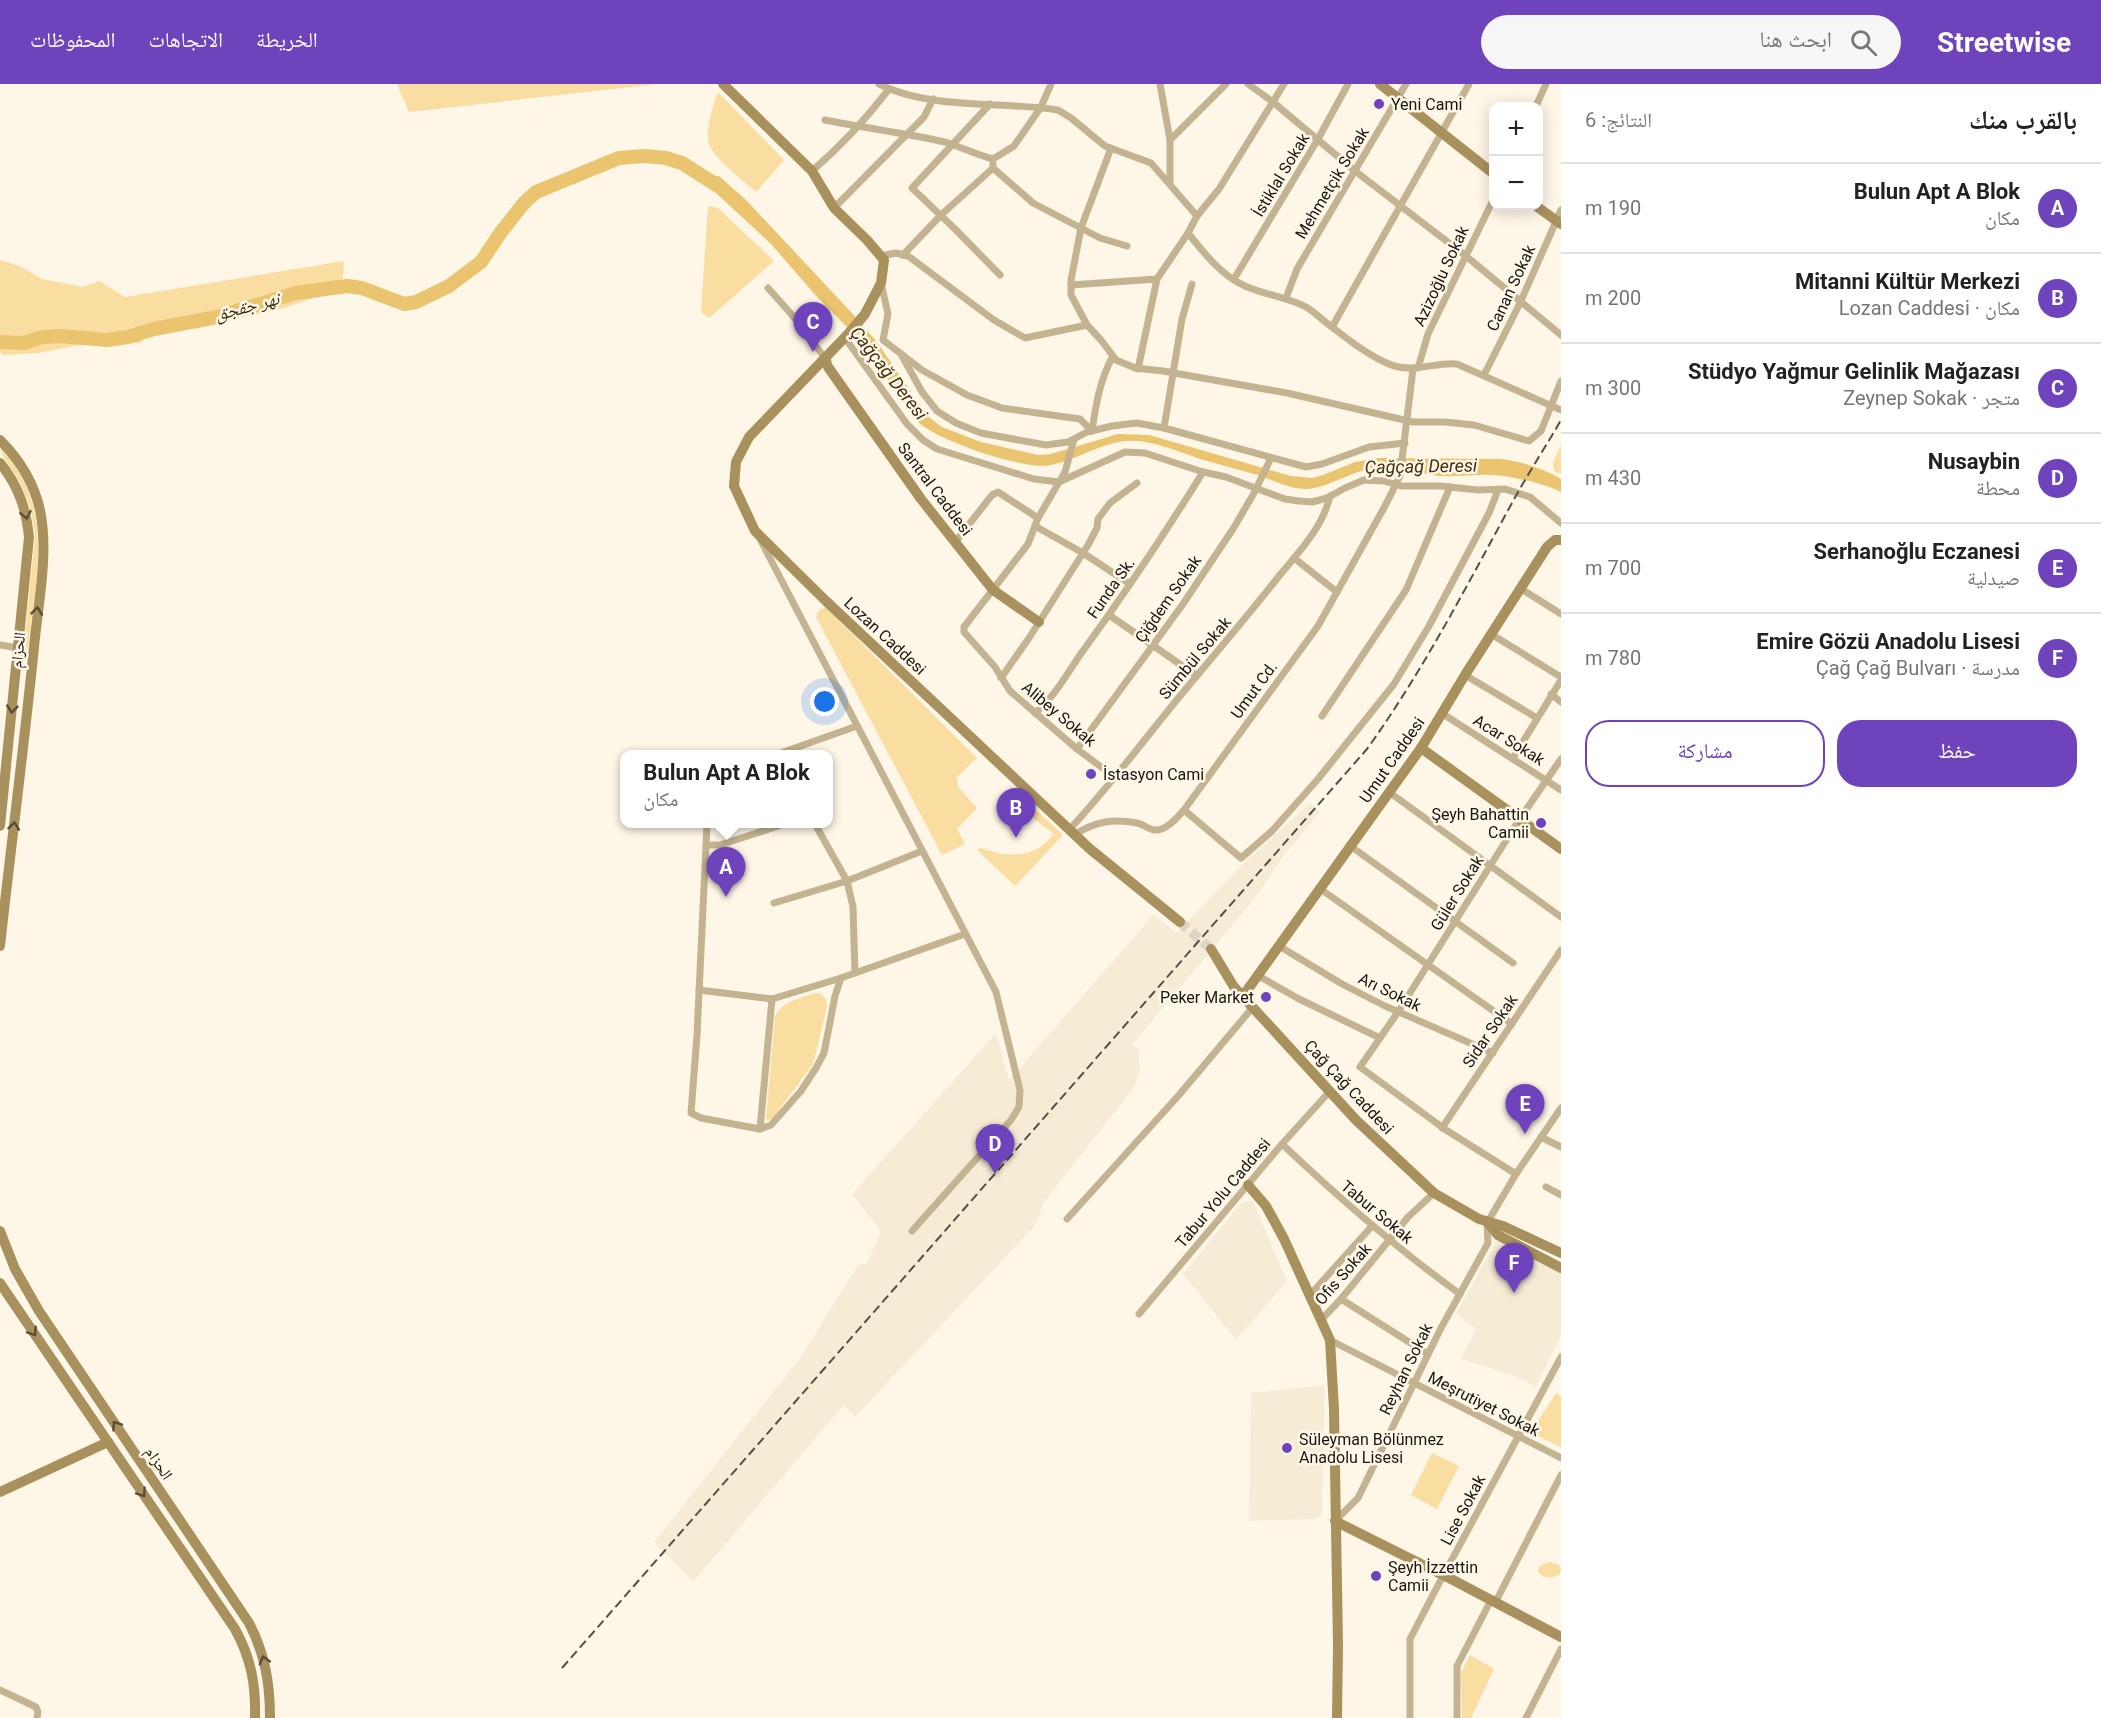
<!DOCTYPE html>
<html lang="ar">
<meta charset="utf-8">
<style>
body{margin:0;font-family:Roboto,"Noto Naskh Arabic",sans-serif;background:#f6f6f6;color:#222;direction:rtl}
.controls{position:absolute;right:18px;top:18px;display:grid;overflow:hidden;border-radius:12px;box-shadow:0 3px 15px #0003}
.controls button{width:54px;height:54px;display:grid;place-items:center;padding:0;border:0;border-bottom:2px solid #e0e0e0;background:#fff;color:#222;font:30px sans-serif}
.you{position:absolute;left:825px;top:618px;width:21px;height:21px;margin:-15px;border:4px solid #fff;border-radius:50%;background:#1a73e8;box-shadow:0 0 0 9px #1a73e833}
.badge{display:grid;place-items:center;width:39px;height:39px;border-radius:50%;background:#6f43bb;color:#fff;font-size:20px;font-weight:700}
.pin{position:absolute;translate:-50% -50px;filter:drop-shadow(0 2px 3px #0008)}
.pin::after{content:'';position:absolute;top:32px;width:21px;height:18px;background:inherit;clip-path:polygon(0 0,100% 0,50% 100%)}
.popup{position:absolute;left:620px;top:666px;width:213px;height:78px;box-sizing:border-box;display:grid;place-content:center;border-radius:12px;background:#fff;filter:drop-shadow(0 2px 4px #0005);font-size:20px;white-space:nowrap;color:#767676}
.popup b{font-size:22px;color:#222}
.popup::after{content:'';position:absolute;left:50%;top:100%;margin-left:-12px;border:12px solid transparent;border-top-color:#fff}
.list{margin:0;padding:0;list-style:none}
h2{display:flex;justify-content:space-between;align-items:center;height:78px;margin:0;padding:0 24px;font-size:26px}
h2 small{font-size:20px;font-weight:400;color:#767676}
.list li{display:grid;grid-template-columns:39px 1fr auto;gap:18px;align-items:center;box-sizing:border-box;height:90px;padding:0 24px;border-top:2px solid #e0e0e0}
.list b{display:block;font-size:22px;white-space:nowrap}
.list p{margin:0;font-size:20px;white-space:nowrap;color:#767676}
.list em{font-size:20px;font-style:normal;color:#767676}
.actions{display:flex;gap:12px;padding:18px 24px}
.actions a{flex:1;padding:14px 0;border:2px solid #6f43bb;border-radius:24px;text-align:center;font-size:21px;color:#6f43bb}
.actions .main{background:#6f43bb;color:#fff}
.icon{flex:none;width:33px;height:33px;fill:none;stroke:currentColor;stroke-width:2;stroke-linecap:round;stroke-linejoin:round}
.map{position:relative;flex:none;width:1561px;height:1634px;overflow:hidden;direction:ltr}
header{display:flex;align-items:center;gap:36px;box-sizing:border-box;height:84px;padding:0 30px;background:#6f43bb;color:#fff}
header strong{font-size:28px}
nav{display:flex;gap:33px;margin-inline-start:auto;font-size:21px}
.search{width:420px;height:54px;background:#f6f6f6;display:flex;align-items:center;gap:15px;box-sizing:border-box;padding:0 21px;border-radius:33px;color:#767676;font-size:22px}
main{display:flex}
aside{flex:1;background:#fff}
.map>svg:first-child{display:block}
.built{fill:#f6ecd5}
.green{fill:#f9dda1}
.water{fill:#eac46f}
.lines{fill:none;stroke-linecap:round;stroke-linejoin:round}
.river{stroke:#eac46f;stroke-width:14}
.secondary-tunnel{stroke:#dcd5c8;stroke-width:10;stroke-dasharray:10 5;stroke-linecap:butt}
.street{stroke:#c3b391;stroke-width:7}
.secondary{stroke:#a9915d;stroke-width:10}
.rail{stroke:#545048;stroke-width:2;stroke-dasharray:9 4.5;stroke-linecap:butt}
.oneway{stroke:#5a4d33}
.poi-dot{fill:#6f43bb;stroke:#fef7e8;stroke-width:2}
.labels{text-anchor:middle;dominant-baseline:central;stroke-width:5;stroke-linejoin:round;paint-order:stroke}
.poi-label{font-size:16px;fill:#191611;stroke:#fef7e8;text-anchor:start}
.street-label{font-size:16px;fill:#191611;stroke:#fef7e8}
.water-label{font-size:18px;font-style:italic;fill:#40300b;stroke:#fef7e8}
</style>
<header>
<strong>Streetwise</strong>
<div class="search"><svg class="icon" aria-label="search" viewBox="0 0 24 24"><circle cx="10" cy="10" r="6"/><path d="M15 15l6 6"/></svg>ابحث هنا</div>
<nav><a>الخريطة</a><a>الاتجاهات</a><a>المحفوظات</a></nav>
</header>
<main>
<aside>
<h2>بالقرب منك<small>النتائج: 6</small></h2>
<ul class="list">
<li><span class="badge">A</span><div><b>Bulun Apt A Blok</b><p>مكان</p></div><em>190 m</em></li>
<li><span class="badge">B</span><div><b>Mitanni Kültür Merkezi</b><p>مكان · Lozan Caddesi</p></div><em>200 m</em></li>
<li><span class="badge">C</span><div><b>Stüdyo Yağmur Gelinlik Mağazası</b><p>متجر · Zeynep Sokak</p></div><em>300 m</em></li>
<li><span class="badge">D</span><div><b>Nusaybin</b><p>محطة</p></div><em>430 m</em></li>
<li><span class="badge">E</span><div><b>Serhanoğlu Eczanesi</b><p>صيدلية</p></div><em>700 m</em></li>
<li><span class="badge">F</span><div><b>Emire Gözü Anadolu Lisesi</b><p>مدرسة · Çağ Çağ Bulvarı</p></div><em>780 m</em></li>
</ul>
<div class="actions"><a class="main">حفظ</a><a>مشاركة</a></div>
</aside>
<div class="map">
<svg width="1561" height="1634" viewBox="0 0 1561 1634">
<rect width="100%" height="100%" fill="#fef7e8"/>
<g class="built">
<path d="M1310,719L1320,728L1281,775L1256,813L1132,961L1139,966L1140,989L1133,1005L1044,1118L1035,1142L855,1333L844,1321L693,1498L654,1458L800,1274L858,1181L867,1179L881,1147L852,1110L996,949L1009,996L1154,830L1176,849L1245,778Z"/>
<path d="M1243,1117H1253L1287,1197L1236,1256L1183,1190Z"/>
<path d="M1497,1155L1561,1189V1251L1536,1303L1512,1291L1461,1275L1476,1245L1456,1230Z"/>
<path d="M1325,1301L1322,1430L1316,1435L1249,1437L1251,1309Z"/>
</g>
<g class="green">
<path d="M397,0H658L409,28Z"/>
<path d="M718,8L784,76L756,108C743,96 715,76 709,60C705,46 713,21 718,8Z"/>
<path d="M708,122L718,124L774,177L709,234L701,228Z"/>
<path d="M0,176L20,182L42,195L83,203L99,197L125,213L344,177L342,204C320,211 299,220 276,226C231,237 185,240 140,252L142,259L84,260L39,269L4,271L0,268Z"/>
<path d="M1561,361V390L1554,387L1553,378Z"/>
<path d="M0,363C56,424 36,491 28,564L26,566L24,564L35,451C33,435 30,420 23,405C19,393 0,372 0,363Z"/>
<path d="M826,524L977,674L957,693L958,703L977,724L957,745L965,760L942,771L816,533L820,525Z"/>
<path d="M1017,708L1063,751L1015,802L977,766L980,764C1010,773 1032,776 1054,750L1034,735L1033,730L1015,710Z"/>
<path d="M816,909L821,910L826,915L827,923L813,980L772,1035L768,1036L766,1035L775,932C782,917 801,914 816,909Z"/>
<path d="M1556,1309L1561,1312V1363L1536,1351L1535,1342Z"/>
<path d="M1432,1369L1459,1382L1437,1425L1411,1411Z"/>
<path d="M1550,1478L1559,1481L1561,1485L1560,1490C1552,1495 1545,1495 1538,1488L1539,1482Z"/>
<path d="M1470,1571L1494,1585L1471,1634H1462L1461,1589Z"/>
</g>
<path class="water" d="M703,92H719L746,116L851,228L877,258L917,317L930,334L942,343L981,358L1038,371L1051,370L1118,350L1149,351L1291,392L1312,394L1323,391L1355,378L1379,374L1502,375C1523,378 1542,384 1561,395V408C1546,400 1508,391 1491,391C1474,390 1458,393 1441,392C1419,390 1396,381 1374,384C1351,387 1332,402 1309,405C1292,406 1277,398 1261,392C1241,386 1220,381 1200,375C1180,368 1159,359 1138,357C1108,354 1080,375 1051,381C1026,387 939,357 919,339L860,256L818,214L771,160L715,108Z"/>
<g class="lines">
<path class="river" d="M0,258L24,259L42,253L60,252L107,256L128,253L154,245L217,233L296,209L347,202L362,204L404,220L416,218L449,202L481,178L501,148L524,119L536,108L619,74L645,72L666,74L682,79L718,102"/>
<path class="secondary-tunnel" d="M1180,838L1211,865"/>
<g class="street">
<path d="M879,0C931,26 1001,17 1058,26L1071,34L1105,62L1151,79L1197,132"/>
<path d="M1160,0L1170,56V100"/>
<path d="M1248,0L1273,18L1355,87L1466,172L1561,251"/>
<path d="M990,20L912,104L955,145L1000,191"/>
<path d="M1536,22L1546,0"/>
<path d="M825,36C865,44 905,49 945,58C961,63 977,71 993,75L1014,62L1041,23L1051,0"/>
<path d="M1170,56L1226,0"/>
<path d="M993,84L1033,119L1100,154L1127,162"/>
<path d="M812,87C841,62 866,35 889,5"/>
<path d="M834,124L924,33L933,15"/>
<path d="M1188,149C1204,169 1221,191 1245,202C1265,211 1287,213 1306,223C1315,228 1323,237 1332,243C1349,256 1369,272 1389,280C1412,290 1434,278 1457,280L1561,326"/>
<path d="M903,171L941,131L993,84V80"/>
<path d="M880,172L896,169L908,172L994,236L1025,254L1087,241L1101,256L1116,276L1135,284L1163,287L1287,309L1413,338H1445L1474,341L1529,357L1541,347L1561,297"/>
<path d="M1234,195L1318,55L1348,0"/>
<path d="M881,199L888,230L883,256L922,286L967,311L1002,324L1080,335L1092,347C1096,320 1100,295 1113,272"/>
<path d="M1071,201L1157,195"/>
<path d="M768,204L793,232L825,274"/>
<path d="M1286,214L1297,185L1406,0"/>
<path d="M1087,241L1071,211V196L1081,144L1111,64"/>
<path d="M1332,243L1469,0"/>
<path d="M845,254L907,340L923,356L937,365L1034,395L1059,398L1125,368L1145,369L1203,388L1226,393L1285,415L1299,417L1312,418L1327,414L1345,404L1364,396L1384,397L1401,402H1440L1478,406L1505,405L1530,413L1561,439"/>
<path d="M901,270L922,308L937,327L956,339L981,349L1046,361L1068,358L1087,348L1112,342L1137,339L1164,344L1306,383L1322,380L1369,363L1405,359"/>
<path d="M1418,284L1428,250L1494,114"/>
<path d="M1138,285L1157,195L1188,149L1197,132L1219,105L1284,0"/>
<path d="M1484,291L1520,219L1561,126"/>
<path d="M1164,344L1182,235L1192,200"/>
<path d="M1074,355L1065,388L1038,434L1028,460L964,543V548L995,583L1010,607L1077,665L1116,694"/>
<path d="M1035,442L1083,469L1130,500"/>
<path d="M761,457L996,908L1020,1006L1019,1023L1011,1036L912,1147"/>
<path d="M956,457L992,411L998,408L1038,434"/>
<path d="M1294,474L1337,508"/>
<path d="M1520,504L1561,530"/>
<path d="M1109,531L1197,592"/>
<path d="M1491,550L1561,593"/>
<path d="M0,561L18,564"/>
<path d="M1465,591L1537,634"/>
<path d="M1001,594L1029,554L1088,461L1097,444L1098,435L1110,419L1137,399"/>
<path d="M1551,610L1561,618"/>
<path d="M1035,629C1053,615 1067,590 1080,571C1123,512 1164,451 1203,388"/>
<path d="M1443,630L1561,706"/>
<path d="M1322,632L1406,506L1450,403"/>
<path d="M1077,665L1183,520L1233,445L1254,409L1271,374"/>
<path d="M778,670L857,642"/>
<path d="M1513,674L1561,596"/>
<path d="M1389,708L1561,833"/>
<path d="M1184,726L1241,774L1272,747L1318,695L1394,600L1429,542L1489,429L1498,406"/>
<path d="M707,740L697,951L691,1029L701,1034L760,1045L771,1041L801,1007L816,984L824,969L835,912L841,894"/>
<path d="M815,740L847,797L853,823L855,889"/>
<path d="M1069,746C1109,703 1143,657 1180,612C1213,572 1247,533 1279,492C1299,468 1323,443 1330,412"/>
<path d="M1074,751C1094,738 1113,734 1137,739C1143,740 1148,745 1154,746C1166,747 1177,734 1184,726L1318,542L1385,422L1400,392L1413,285"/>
<path d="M706,761H720L784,740"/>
<path d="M1349,761L1513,879"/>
<path d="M1319,804L1512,940"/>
<path d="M774,819L847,797L922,767"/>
<path d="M1279,862L1342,900L1385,922L1493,969"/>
<path d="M1257,891L1299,915L1380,954"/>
<path d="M699,906L772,915L841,894L965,850"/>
<path d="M1442,1044L1561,866"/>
<path d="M760,1045L772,915"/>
<path d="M1541,1053L1561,1063"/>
<path d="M1282,1060C1339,1114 1396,1164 1460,1210"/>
<path d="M1516,1090L1446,1046L1360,983L1398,928L1519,736L1561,675"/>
<path d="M1546,1103L1561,1111"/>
<path d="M1067,1135L1179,1011L1253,923"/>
<path d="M1310,1211L1372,1142"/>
<path d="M1341,1215L1428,1270"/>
<path d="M1139,1230L1282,1060L1330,1007"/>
<path d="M1321,1236L1341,1215L1408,1133L1434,1109"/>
<path d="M1330,1256L1561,1374"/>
<path d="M1335,1437L1358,1414L1441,1244L1488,1159L1487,1139L1516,1090L1561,1024"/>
<path d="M1495,1519L1561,1391"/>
<path d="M0,1606L36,1623L38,1628L37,1634"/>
<path d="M1410,1634V1555L1435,1507L1561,1273"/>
<path d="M1457,1634V1582L1491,1516"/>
<path d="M1526,1634L1561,1565"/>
</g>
<g class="secondary">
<path d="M723,0L812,87L834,124L867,156L884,176L881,199L865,230L849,249L749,353L736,378L734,402L755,447L827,518L1090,765L1180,838"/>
<path d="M1380,0L1494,90"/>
<path d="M1536,122L1561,140"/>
<path d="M825,274L828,283L921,415L993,506L1039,538"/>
<path d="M0,356C19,375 34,399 40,426C49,470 38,519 34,563C24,663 11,762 0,862"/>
<path d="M0,379C18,401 26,424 29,453L0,742"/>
<path d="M1421,664L1561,765"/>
<path d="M1211,865L1234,903L1356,1036L1434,1109L1479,1135L1503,1142L1561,1169"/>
<path d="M1243,912L1421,664L1465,591L1547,463L1555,456H1561"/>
<path d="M1248,1101L1266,1122L1284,1155L1330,1256L1334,1325L1338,1560L1337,1634"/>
<path d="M1488,1139L1498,1151L1561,1184"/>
<path d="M0,1147L15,1185L39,1227L249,1539C265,1570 270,1599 270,1634"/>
<path d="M0,1199L235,1545C251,1574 256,1601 255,1634"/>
<path d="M0,1408L108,1358"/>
<path d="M1335,1437L1453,1496L1561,1553"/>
</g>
<path class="rail" d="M562,1584L1367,665C1423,587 1466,503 1512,419C1527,391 1545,364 1561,336"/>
</g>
<defs><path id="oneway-chevron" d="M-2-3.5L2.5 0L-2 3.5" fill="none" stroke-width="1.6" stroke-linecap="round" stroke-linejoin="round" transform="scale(1.5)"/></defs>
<g class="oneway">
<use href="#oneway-chevron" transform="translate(26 431) rotate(78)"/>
<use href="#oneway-chevron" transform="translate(37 527) rotate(-84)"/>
<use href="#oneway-chevron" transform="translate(12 625) rotate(96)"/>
<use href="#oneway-chevron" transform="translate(14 742) rotate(-83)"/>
<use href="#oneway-chevron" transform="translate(33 1248) rotate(56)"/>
<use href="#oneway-chevron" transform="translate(116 1341) rotate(-124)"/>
<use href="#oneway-chevron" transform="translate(142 1409) rotate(56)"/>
<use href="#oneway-chevron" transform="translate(264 1576) rotate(-106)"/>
</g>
<g class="poi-dot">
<circle cx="1379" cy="20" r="6"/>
<circle cx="1091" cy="690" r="6"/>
<circle cx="1541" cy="739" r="6"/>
<circle cx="1266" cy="913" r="6"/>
<circle cx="1287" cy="1364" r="6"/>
<circle cx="1376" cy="1492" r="6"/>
</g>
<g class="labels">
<g class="poi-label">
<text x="1391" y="20">Yeni Cami</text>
<text x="1103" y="690">İstasyon Cami</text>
<text x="1529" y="730" text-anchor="end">Şeyh Bahattin<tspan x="1529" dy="18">Camii</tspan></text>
<text x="1254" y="913" text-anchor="end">Peker Market</text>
<text x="1299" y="1355">Süleyman Bölünmez<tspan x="1299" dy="18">Anadolu Lisesi</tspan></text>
<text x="1388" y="1483">Şeyh İzzettin<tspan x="1388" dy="18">Camii</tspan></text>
</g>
<g class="street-label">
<text transform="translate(1281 91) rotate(-59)">İstiklal Sokak</text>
<text transform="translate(1332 99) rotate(-59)">Mehmetçik Sokak</text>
<text transform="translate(1441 192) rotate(-65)">Azizoğlu Sokak</text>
<text transform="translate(1511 204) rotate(-65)">Canan Sokak</text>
<text transform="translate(935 405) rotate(53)">Santral Caddesi</text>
<text transform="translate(1111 504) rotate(-55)">Funda Sk.</text>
<text transform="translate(1168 515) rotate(-55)">Çiğdem Sokak</text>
<text transform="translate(885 552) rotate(43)">Lozan Caddesi</text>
<text transform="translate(18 566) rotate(-84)">الحزام</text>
<text transform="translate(1195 574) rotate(-50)">Sümbül Sokak</text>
<text transform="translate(1254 606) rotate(-54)">Umut Cd.</text>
<text transform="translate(1059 630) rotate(40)">Alibey Sokak</text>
<text transform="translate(1509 656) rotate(32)">Acar Sokak</text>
<text transform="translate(1392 676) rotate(-55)">Umut Caddesi</text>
<text transform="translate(1457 809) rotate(-58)">Güler Sokak</text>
<text transform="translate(1390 908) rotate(26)">Arı Sokak</text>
<text transform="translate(1490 947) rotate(-56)">Sidar Sokak</text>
<text transform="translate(1349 1003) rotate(47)">Çağ Çağ Caddesi</text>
<text transform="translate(1223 1109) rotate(-50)">Tabur Yolu Caddesi</text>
<text transform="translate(1377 1128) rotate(40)">Tabur Sokak</text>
<text transform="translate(1343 1190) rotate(-49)">Ofis Sokak</text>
<text transform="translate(1406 1285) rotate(-64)">Reyhan Sokak</text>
<text transform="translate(1484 1320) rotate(27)">Meşrutiyet Sokak</text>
<text transform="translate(159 1379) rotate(56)">الحزام</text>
<text transform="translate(1463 1426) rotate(-62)">Lise Sokak</text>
</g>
<g class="water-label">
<text transform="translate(247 222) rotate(-15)">نهر جقجق</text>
<text transform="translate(889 289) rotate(52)">Çağçağ Deresi</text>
<text transform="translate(1421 382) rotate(-1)">Çağçağ Deresi</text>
</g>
</g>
</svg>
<div class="controls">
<button>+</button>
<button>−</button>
</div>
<div class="you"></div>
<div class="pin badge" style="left:726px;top:813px">A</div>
<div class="popup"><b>Bulun Apt A Blok</b>مكان</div>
<div class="pin badge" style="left:1016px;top:754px">B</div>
<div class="pin badge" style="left:813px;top:268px">C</div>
<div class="pin badge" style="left:995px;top:1090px">D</div>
<div class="pin badge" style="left:1525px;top:1050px">E</div>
<div class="pin badge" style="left:1514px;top:1209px">F</div>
</div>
</main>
